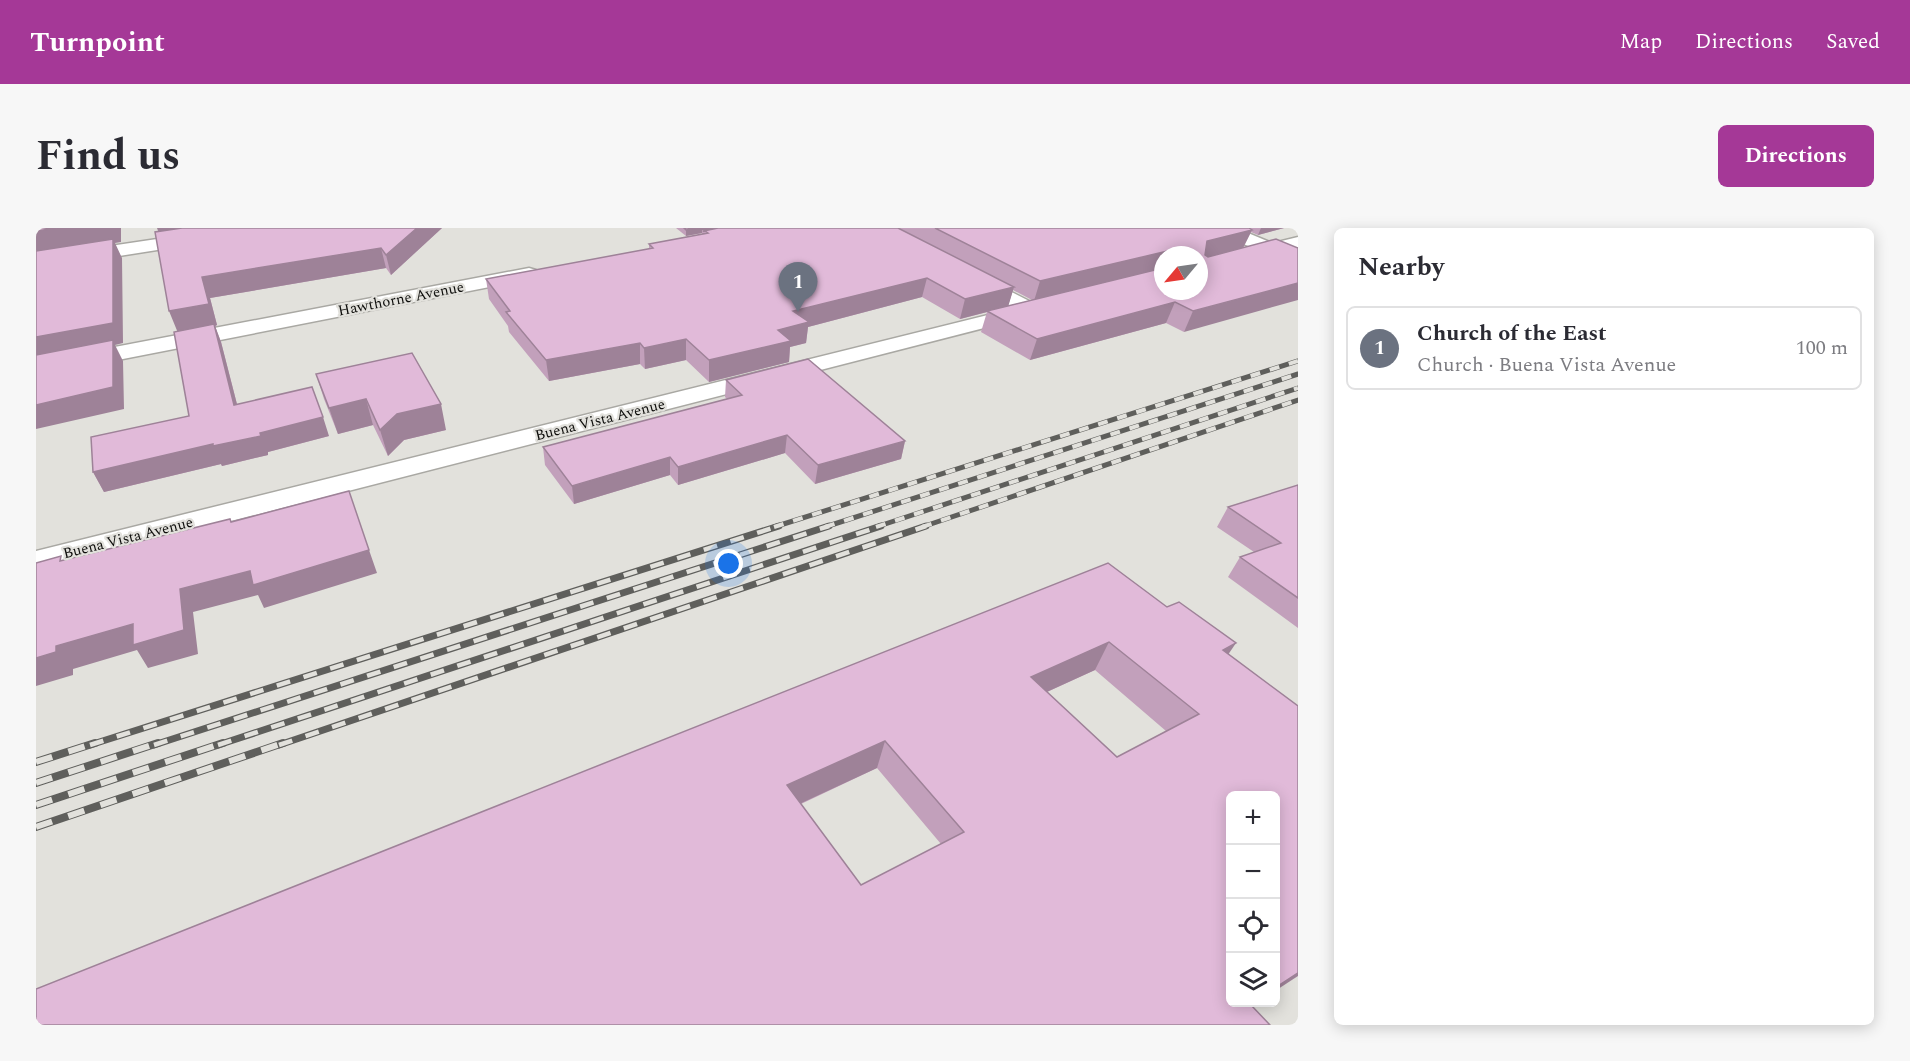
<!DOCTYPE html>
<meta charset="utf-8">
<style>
body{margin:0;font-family:Spectral,serif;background:#f7f7f7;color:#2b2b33}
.controls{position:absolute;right:18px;bottom:18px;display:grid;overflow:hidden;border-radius:9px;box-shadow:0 3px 15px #0003}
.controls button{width:54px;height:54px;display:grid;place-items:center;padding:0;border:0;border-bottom:2px solid #e1e1e2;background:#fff;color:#2b2b33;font:30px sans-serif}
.compass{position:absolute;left:1118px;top:18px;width:54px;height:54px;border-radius:50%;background:#fff;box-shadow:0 3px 15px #0003;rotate:241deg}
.you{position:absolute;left:693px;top:336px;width:21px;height:21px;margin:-15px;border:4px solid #fff;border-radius:50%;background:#1a73e8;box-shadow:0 0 0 9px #1a73e833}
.badge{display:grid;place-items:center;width:39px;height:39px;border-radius:50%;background:#a53897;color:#fff;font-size:20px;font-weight:700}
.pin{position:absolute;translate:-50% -50px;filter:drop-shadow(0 2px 3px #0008)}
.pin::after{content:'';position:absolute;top:32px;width:21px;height:18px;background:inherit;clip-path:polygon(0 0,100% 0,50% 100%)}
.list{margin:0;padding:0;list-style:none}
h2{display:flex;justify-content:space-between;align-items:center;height:78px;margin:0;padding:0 24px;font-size:26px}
h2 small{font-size:20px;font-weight:400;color:#7c7c81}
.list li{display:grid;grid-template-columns:39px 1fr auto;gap:18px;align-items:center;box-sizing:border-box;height:84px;margin:0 12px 12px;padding:0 12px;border:2px solid #e1e1e2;border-radius:9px}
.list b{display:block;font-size:22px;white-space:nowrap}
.list p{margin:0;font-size:20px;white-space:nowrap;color:#7c7c81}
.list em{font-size:20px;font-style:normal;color:#7c7c81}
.icon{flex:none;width:33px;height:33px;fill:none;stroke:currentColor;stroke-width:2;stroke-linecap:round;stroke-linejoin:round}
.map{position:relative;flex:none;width:1262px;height:797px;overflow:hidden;border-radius:9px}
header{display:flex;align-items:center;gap:36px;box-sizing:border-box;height:84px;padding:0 30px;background:#a53897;color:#fff}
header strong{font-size:28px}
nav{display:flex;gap:33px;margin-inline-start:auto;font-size:21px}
.intro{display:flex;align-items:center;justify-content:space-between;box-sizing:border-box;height:144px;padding:0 36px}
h1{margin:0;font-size:42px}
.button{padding:15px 27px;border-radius:9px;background:#a53897;color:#fff;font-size:21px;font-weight:700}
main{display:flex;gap:36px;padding:0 36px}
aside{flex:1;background:#fff;border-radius:9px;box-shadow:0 3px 15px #0003}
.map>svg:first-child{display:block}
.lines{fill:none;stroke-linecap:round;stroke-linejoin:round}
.street-casing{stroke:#a9a8a3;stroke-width:3}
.secondary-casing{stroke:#a9a8a3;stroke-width:3}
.street{fill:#fff;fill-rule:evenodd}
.secondary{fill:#fff;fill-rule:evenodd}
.rail-far2-casing{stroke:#5f5f5c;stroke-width:5}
.rail-far1-casing{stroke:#5f5f5c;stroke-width:7}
.rail-casing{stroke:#5f5f5c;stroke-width:8}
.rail-far2{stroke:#e2e1dc;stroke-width:4;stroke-dasharray:10;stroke-linecap:butt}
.rail-far1{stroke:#e2e1dc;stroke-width:4.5;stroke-dasharray:14;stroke-linecap:butt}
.rail{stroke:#e2e1dc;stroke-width:6;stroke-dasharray:17;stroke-linecap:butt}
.wall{fill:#c2a0bb;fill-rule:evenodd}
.shaded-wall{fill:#9e8298}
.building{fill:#e1bad9;stroke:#9e8298;stroke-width:1.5;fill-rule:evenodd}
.labels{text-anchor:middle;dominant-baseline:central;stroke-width:4.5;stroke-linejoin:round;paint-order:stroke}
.far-street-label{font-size:15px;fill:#0d0d0b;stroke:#e2e1dc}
</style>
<header>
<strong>Turnpoint</strong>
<nav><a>Map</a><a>Directions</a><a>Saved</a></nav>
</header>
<div class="intro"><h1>Find us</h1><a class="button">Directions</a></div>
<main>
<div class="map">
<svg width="1262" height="797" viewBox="0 0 1262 797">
<rect width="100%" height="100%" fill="#e2e1dc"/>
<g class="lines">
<g class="street-casing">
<g id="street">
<path d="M195,0H239L236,4L230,5L0,41V29Z"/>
<path d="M1262,9V19L1235,26L1229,25L1226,21L1229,17Z"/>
<path d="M934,43L1003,78L1006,82L1003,86L996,88L989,86L927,53L924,49L927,45Z"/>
</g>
</g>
<g class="secondary-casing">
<g id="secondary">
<path d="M1176,0H1200L1241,17L1244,21L1241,25H1229L1179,4Z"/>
<path d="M493,40L500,42L503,46L500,50L0,148V134Z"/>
<path d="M992,77L999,79L1002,83L999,87L0,343V323Z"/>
</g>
</g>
<use href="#street" class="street"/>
<use href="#secondary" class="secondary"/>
<g class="rail-far2-casing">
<g id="rail-far2">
<path d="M738,299L1262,133"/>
<path d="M789,299L1262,146"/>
<path d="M840,299L1262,160"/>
<path d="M886,299L1262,172"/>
</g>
</g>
<g class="rail-far1-casing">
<g id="rail-far1">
<path d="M54,517L743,298"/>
<path d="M118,517L793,298"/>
<path d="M182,517L845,298"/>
<path d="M243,517L890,298"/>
</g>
</g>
<g class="rail-casing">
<g id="rail">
<path d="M0,534L59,515"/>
<path d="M0,555L122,515"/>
<path d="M0,577L187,515"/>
<path d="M0,599L247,515"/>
</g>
</g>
<use href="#rail-far2" class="rail-far2"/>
<use href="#rail-far1" class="rail-far1"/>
<use href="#rail" class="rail"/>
</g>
<g class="wall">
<path d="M406,0L355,47L350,40L174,70L181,97L179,98L185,114L201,176L293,208L232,224V227L186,238L185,236L68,264L57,244L153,188L142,103L119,4Z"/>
<path d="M640,0H1248L1222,7L1215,4L1207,20L1148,104L1130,95L994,132L945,104L951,84L924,91L886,69L772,99L770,115L754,119L753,134L673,154L650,132L609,141L604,136L513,153L473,104L472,98L453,71L450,51L613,21V16L666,6V5L650,8ZM1127,27H1163L1127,63ZM977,62L996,72L972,78Z"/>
<path d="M280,146L410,202L368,212L352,228L337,197L302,206L288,171Z"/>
<path d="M690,152L869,213L865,231L779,256L749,225L642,257L634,247L538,276L509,237L507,219L691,171L689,169Z"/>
<path d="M1262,257V400L1192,349L1204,329L1218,324L1181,299L1192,279Z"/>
<path d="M1072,335L1193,426L1217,779L0,797ZM1059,442L1130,503L1081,529L1011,464ZM841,540L905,616L825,657L765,576Z"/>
</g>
<g class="shaded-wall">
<path d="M21,0H85V14L79,15L86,30L87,115L79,117L87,133L88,181L0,201V109L2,26L0,22V3Z"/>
<path d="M121,0H180L124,8Z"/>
<path d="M381,0H406L355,47L350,27Z"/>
<path d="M661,0H680L670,4L666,1V5L650,8V2Z"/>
<path d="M1225,0H1248L1222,7Z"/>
<path d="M1216,2L1207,20L1163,32L1171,13Z"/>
<path d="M345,20L350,40L174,70L181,97L179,98L185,114L206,196L142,105L133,83L166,49Z"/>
<path d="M1136,22L1134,27H1127V42L998,73L1004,53Z"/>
<path d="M891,50L886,69L772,99L770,115L754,119L753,134L673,154V132L742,102L757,83Z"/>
<path d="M1262,55V72L1148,104L1157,83Z"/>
<path d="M978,59L972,79L951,83V84L924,91L929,71Z"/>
<path d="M1139,74L1130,95L994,132L1001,111Z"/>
<path d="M650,111V132L609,141L608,120Z"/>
<path d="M604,115V136L513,153L510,132Z"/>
<path d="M330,171L337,197L302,206L293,180Z"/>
<path d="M405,176L410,202L368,212L352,228L344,202L361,186Z"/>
<path d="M287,189L293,208L232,224V227L186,238L185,236L68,264L57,244Z"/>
<path d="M751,207L749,225L642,257V239Z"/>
<path d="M869,213L865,231L779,256L782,237Z"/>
<path d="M634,229V247L538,276L536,258Z"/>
<path d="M333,322L341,345L228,380L222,367L157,384L162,426L112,440L101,422L37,441V447L0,458V430L20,418L144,361L214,343Z"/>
<path d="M1073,414L1059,442L982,477L995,449Z"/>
<path d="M1200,415L1181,443L1187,422Z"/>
<path d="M849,513L841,540L746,584L751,557Z"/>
<path d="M1262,745V748L1239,763V760Z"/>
<path d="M1218,774H1223L1190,797Z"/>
</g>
<g class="building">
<path d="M0,0H21L0,3Z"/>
<path d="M146,0H381L350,27L345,20L166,49L173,76L133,83L119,4Z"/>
<path d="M648,0H661L650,2Z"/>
<path d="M682,0H862L978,59L929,71L891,50L757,83L773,94L742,102L755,113L673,132L650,111L608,120L604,115L510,132L470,84L474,83L450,51L617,20L613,16L672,5L666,1H669L668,3Z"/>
<path d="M899,0H1213L1216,2L1171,13L1169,27L1172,29L1240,11L1262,20V55L1157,83L1139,74L1001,111L951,83L1127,40V63H1163V27H1136V22L1004,53Z"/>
<path d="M77,11V95L0,109V23Z"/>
<path d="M178,96L198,177L276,159L287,189L224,205L225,208L177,218V216L57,244L55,209L153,188L138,104Z"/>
<path d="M77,112V159L0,177V127Z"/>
<path d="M376,125L405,176L361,186L344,202L330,171L293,180L280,146Z"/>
<path d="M772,131L869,213L782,237L751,207L642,239L634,229L536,258L507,219L706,167L690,152Z"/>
<path d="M1262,257V370L1204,329L1245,315L1192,279Z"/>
<path d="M313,263L333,322L217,357L214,343L144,361L148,402L97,417V396L20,418V424L0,430V335L25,328L24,333L194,291L195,294Z"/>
<path d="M1072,335L1131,379L1143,374L1200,415L1187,422L1262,478V745L1239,760V567H1194V774H1218L1215,777L1234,797H0V761ZM1073,414L1163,486L1081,529L995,449ZM849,513L928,604L825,657L751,557Z"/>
</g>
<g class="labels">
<g class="far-street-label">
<text transform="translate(365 71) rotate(-11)">Hawthorne Avenue</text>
<text transform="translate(564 192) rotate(-14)">Buena Vista Avenue</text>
<text transform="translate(92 310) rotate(-14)">Buena Vista Avenue</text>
</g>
</g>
</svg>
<div class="controls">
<button>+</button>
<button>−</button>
<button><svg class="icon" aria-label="locate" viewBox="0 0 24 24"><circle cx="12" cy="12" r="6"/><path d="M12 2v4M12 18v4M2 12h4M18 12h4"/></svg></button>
<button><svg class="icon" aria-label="layers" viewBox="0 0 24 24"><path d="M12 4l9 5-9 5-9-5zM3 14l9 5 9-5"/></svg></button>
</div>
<svg class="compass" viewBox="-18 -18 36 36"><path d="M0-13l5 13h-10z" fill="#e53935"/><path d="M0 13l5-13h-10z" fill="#7c7c81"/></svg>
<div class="you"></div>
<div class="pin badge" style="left:762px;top:84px;background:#6b7280">1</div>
</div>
<aside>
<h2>Nearby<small></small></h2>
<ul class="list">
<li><span class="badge" style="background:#6b7280">1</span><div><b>Church of the East</b><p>Church · Buena Vista Avenue</p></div><em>100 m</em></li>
</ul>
</aside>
</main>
